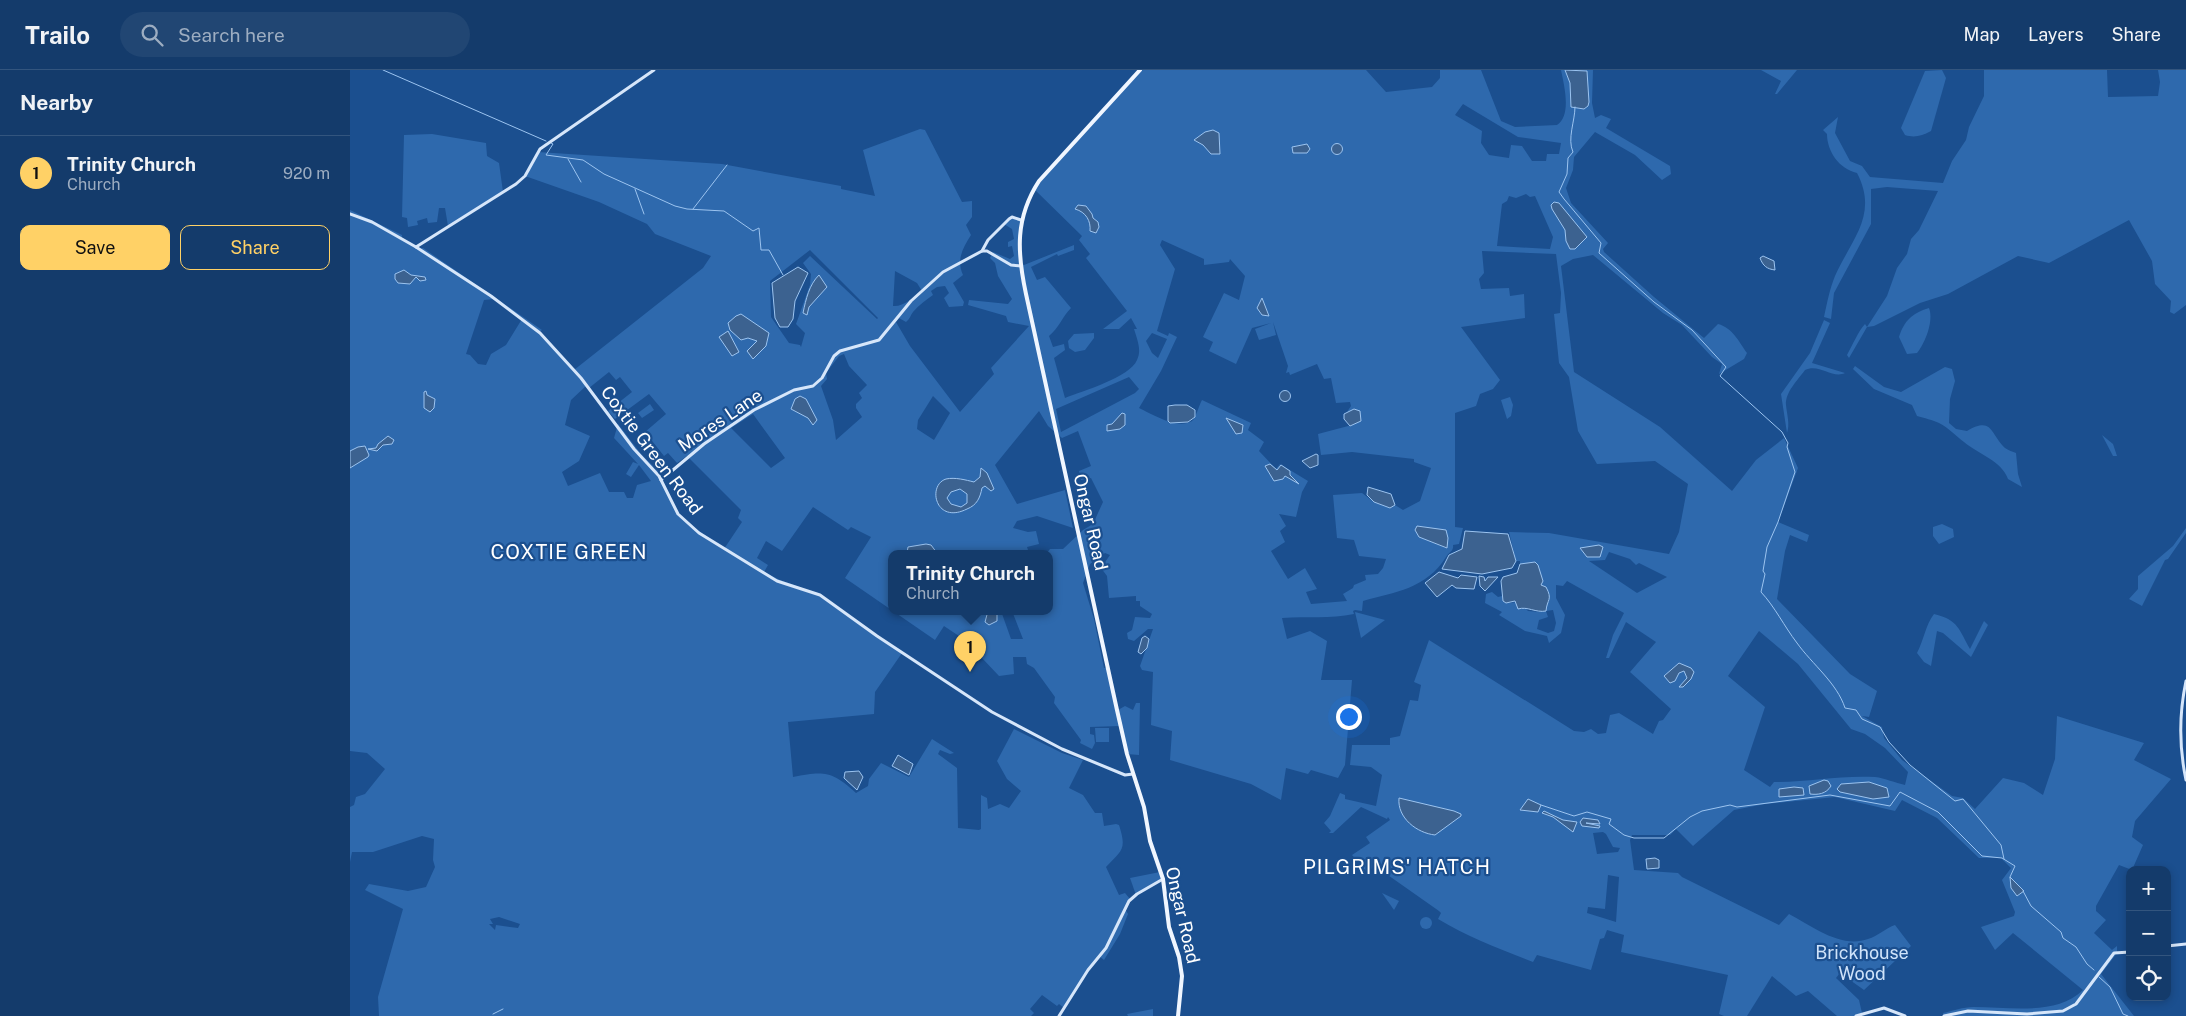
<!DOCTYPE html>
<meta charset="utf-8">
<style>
body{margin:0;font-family:"Public Sans",sans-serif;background:#214673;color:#f1f3f6}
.controls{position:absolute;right:15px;bottom:15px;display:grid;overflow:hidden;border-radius:10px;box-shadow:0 2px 8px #0003}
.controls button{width:45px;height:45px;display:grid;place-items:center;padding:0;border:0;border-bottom:1px solid #33557e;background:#143b6b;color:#f1f3f6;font:25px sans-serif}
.you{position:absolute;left:998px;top:646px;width:18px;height:18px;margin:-12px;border:4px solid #fff;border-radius:50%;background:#1a73e8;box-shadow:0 0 0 8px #1a73e833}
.badge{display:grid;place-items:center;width:32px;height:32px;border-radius:50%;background:#ffd166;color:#111;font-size:16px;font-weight:700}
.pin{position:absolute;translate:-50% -41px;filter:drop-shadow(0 1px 2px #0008)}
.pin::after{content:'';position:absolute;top:26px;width:18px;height:15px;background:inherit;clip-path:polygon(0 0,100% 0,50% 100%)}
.popup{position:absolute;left:538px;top:480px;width:165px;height:65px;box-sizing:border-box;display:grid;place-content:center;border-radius:10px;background:#143b6b;filter:drop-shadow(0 1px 4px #0005);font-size:16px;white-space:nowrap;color:#9dadc1}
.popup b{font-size:19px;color:#f1f3f6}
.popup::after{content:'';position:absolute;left:50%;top:100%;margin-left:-10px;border:10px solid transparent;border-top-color:#143b6b}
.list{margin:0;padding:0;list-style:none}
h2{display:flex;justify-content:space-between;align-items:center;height:65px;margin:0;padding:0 20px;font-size:21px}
h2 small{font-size:16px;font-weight:400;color:#9dadc1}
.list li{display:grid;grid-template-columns:32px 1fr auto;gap:15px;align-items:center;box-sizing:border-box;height:75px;padding:0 20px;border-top:1px solid #33557e}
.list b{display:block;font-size:19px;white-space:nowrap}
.list p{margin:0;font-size:16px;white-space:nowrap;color:#9dadc1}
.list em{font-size:16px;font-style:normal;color:#9dadc1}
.actions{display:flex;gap:10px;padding:15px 20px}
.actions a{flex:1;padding:11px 0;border:1px solid #ffd166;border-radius:10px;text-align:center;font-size:18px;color:#ffd166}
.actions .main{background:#ffd166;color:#111}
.icon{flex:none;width:28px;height:28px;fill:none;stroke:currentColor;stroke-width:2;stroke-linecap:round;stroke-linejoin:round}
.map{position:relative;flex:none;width:1836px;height:946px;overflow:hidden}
header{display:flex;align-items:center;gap:30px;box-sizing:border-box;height:70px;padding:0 25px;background:#143b6b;border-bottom:1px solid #33557e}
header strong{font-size:24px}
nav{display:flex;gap:28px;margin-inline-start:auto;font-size:18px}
.search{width:350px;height:45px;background:#214673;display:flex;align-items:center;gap:12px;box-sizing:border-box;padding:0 18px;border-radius:28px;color:#9dadc1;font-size:19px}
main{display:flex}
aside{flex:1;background:#143b6b}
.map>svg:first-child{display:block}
.green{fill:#2e69ad;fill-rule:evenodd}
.water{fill:#3c6290;stroke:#9cc4f0;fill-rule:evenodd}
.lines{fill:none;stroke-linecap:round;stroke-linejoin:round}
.stream{stroke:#9cc4f0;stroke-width:1}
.secondary{stroke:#d6e6fa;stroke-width:3}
.primary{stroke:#f0f6ff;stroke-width:4}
.labels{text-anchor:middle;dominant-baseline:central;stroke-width:4.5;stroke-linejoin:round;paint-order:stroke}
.street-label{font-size:18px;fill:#fff;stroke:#1b4f8f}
.park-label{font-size:18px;fill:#cfe3fa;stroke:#1b4f8f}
.quarter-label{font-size:20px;letter-spacing:1px;fill:#fff;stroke:#1b4f8f}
</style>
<header>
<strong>Trailo</strong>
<div class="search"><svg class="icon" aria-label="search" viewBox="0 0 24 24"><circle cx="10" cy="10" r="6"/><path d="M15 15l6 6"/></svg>Search here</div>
<nav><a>Map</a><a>Layers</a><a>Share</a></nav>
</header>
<main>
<aside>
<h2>Nearby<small></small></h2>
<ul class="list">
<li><span class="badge">1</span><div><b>Trinity Church</b><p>Church</p></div><em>920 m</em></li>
</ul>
<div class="actions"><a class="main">Save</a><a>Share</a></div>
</aside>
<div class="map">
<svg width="1836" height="946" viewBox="0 0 1836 946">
<rect width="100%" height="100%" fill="#1b4f8f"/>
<g class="green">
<path d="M790,0H1016L1036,22L1082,17L1090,8V0H1131L1151,51L1165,57L1207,55C1222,45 1214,15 1211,0H1215L1220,13L1222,37L1234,39L1238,36L1237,1L1227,0H1243L1242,33L1245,48L1251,45L1261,49L1256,58L1320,96L1321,104L1312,110L1285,85L1245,62L1224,87L1223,100L1216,118L1221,133L1258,173L1253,179L1254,182L1304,227L1354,268L1368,254C1383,258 1389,272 1397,283L1394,289L1369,304L1372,294L1362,287L1332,255L1313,243L1243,185L1223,189L1211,196L1224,302L1310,357L1382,421L1406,390L1434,368L1448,398L1428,452L1459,465L1457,472L1440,465L1435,481L1427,529L1500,604L1527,621L1519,647L1512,646L1532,657L1534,668L1552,690L1602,726L1613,728L1625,739L1653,708L1674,713L1693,725L1705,689L1707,646L1794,673L1784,690L1821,709L1785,751L1782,767L1793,775L1782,800L1769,795L1746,836V841L1756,850L1744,863L1762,880L1767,876V883L1751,904L1784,946H1594L1593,943C1602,941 1614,937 1623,937C1661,937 1706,946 1733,920L1663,863L1645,880L1631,857L1664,846L1665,842L1652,810L1661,798L1651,788H1629L1587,748L1552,730L1545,741L1485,727L1415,734L1384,740L1343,776L1326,759L1320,765H1282L1280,770L1284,800L1328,803L1332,807L1429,855L1439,844C1462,856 1491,879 1518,869C1528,866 1536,858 1545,855L1561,876L1514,920L1490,903L1486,908L1509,930L1512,943L1506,946H1487L1458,921L1446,926L1422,906L1397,946H1374L1369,944L1378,905L1271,882L1274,865L1257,860L1254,868L1250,869L1241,900L1187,885L1183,892C1150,879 1118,867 1088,849L1091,843L1089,841L1025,796L1017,802L1002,785L1020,773L1016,767L1040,750L1038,747L1037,749L1011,737L983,763H979L981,761L974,753L980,746L990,723L995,725V729L1026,736L1032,705L1021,697L1000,695L1002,675H1040V668L1050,666L1060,630L1068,631L1071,615L1064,612L1079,570L1224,661L1234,662L1241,659L1248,664L1256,663L1260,645L1269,643L1303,664L1309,651L1313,650L1321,639L1280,602L1306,572L1276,552L1259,588H1256L1263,565L1274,543L1217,511L1213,516L1206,515V528L1215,545L1211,563L1199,573L1197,566L1175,561L1149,545L1152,542L1135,533L1136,524L1142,522L1148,527L1152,526L1153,531L1160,533L1167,532L1169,538L1174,537L1178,541L1191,542L1192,516L1185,492L1170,494V491H1166L1159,462L1199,463L1319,484L1329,462L1338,414L1305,391L1247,394L1228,361L1219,307L1209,293L1204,244L1210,243L1211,223L1206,184L1132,181L1134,203L1129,209L1131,219L1159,218L1160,226L1174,224L1175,248L1111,257L1150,310L1143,319L1130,324L1126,336L1105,343V457L1113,458L1109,474L1103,475C1104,481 1099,482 1096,487C1076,519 1045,522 1013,531L1012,541L1005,540L1003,541L1004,544C980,549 957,546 932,548L937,569L960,561L977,571L971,610H1002L995,695L988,708L961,700L958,704L936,698L931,730L901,714L820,690L822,661L801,655L803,602L792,600L790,596L803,559H798L784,571L778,569L777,563L782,560L785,547L800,548L802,544L790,536V531H786V526L759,528L757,506L751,498L760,485L755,483L740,494L733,513L744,549L754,598L759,597L768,640L775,636L783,640L786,633H790L789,685L777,684L769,656L740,657V664L744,665L745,673L742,679L730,673L731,670L704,633L705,627L684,598L677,594L676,587H663L664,604L649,606L615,570L594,556L585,570L495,508L521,467L501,457L498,460L463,437L432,481L416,471L407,488L418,495L414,502L430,510L466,523L552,583L525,622L524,644L438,652L443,707C474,701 482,701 506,723L518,716L519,709L531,693L559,707L582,669L604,683L600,684L590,680L588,684L607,698L608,758L629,760L631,759V725L637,728L638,739L650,734L659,738L671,721L657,709L647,691L664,659L712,683L733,690L719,718L733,725L745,743H752L754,756L766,754L769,755C777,780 772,780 756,797L769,825L775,823L780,829L775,839L778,844L770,864L754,890L749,886L738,900L714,938L709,934L707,936L692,925L680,939L684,943L681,946H29L28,927L53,839L15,820L19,814L58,821L76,817L85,797L83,790L84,769L72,766L23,782H2L0,792V737L4,735L6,727L15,724L35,699L17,683L0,681V140L52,165V169L69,179L73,178L192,260L189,262L224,300L353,198L361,186L305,164L297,154L249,132L175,106L188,82L372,94L491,116V119L525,126L513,80L570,59L575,60L612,132L622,131V147L616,155L621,165C613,178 606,189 613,205L603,213L614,232L613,236L599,237L594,228L599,223L595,216L587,217L581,221L583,225C576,230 569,235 563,242C560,246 560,249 556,252L549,248L546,252L560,276L610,342L644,304L641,298L679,256L658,252L656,246L618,235L619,230L658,234L662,229L648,206L645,193L640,188L643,182L660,189L664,186L662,176L658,177V172L664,169L662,159L654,154L661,148L671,150L670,192L674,195L724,175V180L708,186L707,184L681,197L687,210L695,207L721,238C712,247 709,258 699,266L703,277L714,274L715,280L704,288L715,328C733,321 780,307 787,290C792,280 787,269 784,259H787L781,248L769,259H753L777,241L736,188L740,184L729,170L732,166L684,119ZM1113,34L1168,67L1211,73L1209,84H1197L1196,91H1182L1172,76L1161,75L1159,88L1139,85L1131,73L1132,61L1105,45ZM1176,124L1180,127L1185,126L1203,167L1200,179L1147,176L1152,134L1157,131L1159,126L1166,128ZM812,170L854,189V195L879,192L880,189L895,206L889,230L874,223L853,267L863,272L859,281L886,294L902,258L921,253L905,259L909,270L926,265L923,252L938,296L936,303L939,302L940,305L967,294L974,309L981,308L986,333L1000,332L1001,336L997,342L1005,340L1002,355L968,364L971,385L1002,382L1064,389V392L1081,398L1070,431L1053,440L1045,435L1040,438L1024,432L1012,423L983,425L987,468L1004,470L1009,486L1036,489L1033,498L1028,504L1015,505L1016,510L1004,515L1003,518L993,524L997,531L961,534L956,522L967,519L955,498L938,509L921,481L935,472L930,461L936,456L929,444L946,447L952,422L958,411L930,394L926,399L909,381L914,372L898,360L901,353L852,330C849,335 846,348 842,351C827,360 802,344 789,338L811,301L827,267L819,263L818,266L807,261L825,199L810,175ZM460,180L528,248L527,249L460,186L453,193L461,204L460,215L446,254L455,263L451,277L450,275L439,273L421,247L420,211ZM545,201L567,213L572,221C565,227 553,237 543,236ZM144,229L172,249L156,275L141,284L136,295L128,294L120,285L116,284L134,230ZM802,263L817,269L808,288L802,283L796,271ZM494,284L499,296L517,315L509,323L512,328L506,334V338L512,347L486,370L483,350L471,316L477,309L476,303L489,286ZM259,302L266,310L270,307L282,322L258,341L265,349L299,324L316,344L295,362L314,386L318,383L327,393L337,386L391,440L388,448L392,452L374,479L330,447L309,402L291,384L268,354L264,368L288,394L283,392L276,404L281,407L289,395L301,411L287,415L283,428H277L274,422H259L250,403L218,416L212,402L229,391L240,366L215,355L221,330L237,315L239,318ZM779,307L789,319L785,323L711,362L706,339ZM583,326L600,343L584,370L567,359L568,350ZM689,341L698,356L712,368L728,361L741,396L729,401L731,410L741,408L753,432L743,454L733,460L713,479H700L697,483L699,541H662L673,569H661L651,541H541V483H679L677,477L689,474L686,461L678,462L663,458L667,451L687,446L723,458L715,420L667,434L645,395ZM403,344L435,388L421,398L381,358ZM1070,456L1089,460L1096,478L1069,467ZM1259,482L1280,489L1286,495L1289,493L1317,507L1287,523L1239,491L1255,490ZM1203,540L1206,553L1204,561L1198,563L1187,559L1189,550L1198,547L1196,541ZM1409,561L1448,594L1501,659L1515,664L1535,678L1558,702L1555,715C1545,713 1535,708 1525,707C1491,705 1459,712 1424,712L1420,717L1394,700L1415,637L1378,606ZM1253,762L1256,764L1263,777L1270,778L1268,782L1247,784L1243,763ZM1258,805L1269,807L1266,852L1237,843L1238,837L1255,839ZM149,847L170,854L168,858L146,855L145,860L139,854H143L140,849Z"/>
<path d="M1411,0H1447L1427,24H1425L1431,11Z"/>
<path d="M1592,0L1596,8L1581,61C1572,66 1564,68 1555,65L1551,58L1575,1Z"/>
<path d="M1634,0H1757L1758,27L1808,26L1810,12L1808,0H1836V235L1824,244L1820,242L1821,231L1805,214L1802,191L1779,150L1699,193L1668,186L1598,224L1570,233L1524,256L1517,257L1499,288L1497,285C1502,276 1509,260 1515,254L1517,257L1537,226L1547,198L1557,184L1561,169L1569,160L1588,121L1537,117L1521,119V154L1484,223L1481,249L1474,247C1477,233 1480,218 1485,206C1501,170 1529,145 1507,103C1489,99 1477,81 1477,64L1473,60L1488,47L1485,63L1500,91L1512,96L1520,107L1593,113L1602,91L1616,70L1619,57L1634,26Z"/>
<path d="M82,64L136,73L137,86L149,93L153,122L98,156L95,138H89L87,152L78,153L77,148L67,151L68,155L58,157L57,148L52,147L54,65Z"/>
<path d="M1579,238C1584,251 1575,273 1567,283L1557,284L1549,267C1554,251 1562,243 1579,238Z"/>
<path d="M1474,250L1480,253L1462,293L1495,303C1482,309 1469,293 1455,300C1448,310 1435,322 1436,335C1437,345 1440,354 1437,363L1431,324L1460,283Z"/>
<path d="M744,263V268L735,280L725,282L719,278L718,271L724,264Z"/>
<path d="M1505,296L1534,317L1551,322L1595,297L1602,299L1605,311L1600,329L1599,353L1606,359L1617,361C1643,346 1640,364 1655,378C1658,380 1663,382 1666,383L1668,404L1672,417L1658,409C1652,391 1628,384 1614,372C1606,366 1599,358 1589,353C1583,350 1574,348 1567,346L1562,335L1524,319L1503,299Z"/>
<path d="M1160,327L1163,335L1161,346L1157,349L1151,330Z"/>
<path d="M300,334L304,340L292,348L288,343Z"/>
<path d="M1752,365L1763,374L1767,386H1763Z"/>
<path d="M1592,454L1603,459L1604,467L1589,474L1583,466V457Z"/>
<path d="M1836,458V463L1818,489L1815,490L1792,536L1779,529L1788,519V506L1823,476Z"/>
<path d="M1005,542L1035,550L1011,568Z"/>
<path d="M1584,544C1609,550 1609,560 1620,579L1634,551L1638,555L1621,587L1593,563L1587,561L1581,596L1574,592L1567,583C1574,570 1575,556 1584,544Z"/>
<path d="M745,658H759V672H746Z"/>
<path d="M810,802L813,809L786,825L780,808Z"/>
<path d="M1032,823L1049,831L1044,840Z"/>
<circle cx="1076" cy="853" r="6"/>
<path d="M803,939V946H778L777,944Z"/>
</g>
<g class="water">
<path d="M1215,0L1237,1L1239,32L1238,36L1234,39L1221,37L1220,13Z"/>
<path d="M863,60L869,63L870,84H861L853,75L844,70L855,62Z"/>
<circle cx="987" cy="79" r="5.5"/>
<path d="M957,74L960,79L957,83H943L942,77Z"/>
<path d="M1204,132L1209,133L1237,167L1225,179H1220L1216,171L1215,160L1202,139L1201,135Z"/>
<path d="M728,135L736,136L742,144L743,148L748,152L749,157L746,163L740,161C741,151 736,142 725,139Z"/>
<path d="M1413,186L1424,191L1425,200C1417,199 1413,196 1410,188Z"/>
<path d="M448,197L458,203L445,231L443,249L438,257H430L425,248L422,213Z"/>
<path d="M54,200L61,205L75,207L76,210L70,211L66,207L60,214L48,213L45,209V204Z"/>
<path d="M469,205L477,217L459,237L457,245L453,243C456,229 459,215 469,205Z"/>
<path d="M912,228L919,246L912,245L907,238Z"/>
<path d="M391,244L419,263L416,276L403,289L397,281L407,271L398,268L391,270L380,260L378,253L386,246Z"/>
<path d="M378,261L389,282L382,286L369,267Z"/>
<circle cx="935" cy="326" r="5.5"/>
<path d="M76,321L77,325L85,329L84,338L80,342L74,338V322Z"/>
<path d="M450,326L456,329L467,350L463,355L458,348L441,339L445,329Z"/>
<path d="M825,335H837L845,340V347L838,352L820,353L818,351V336Z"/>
<path d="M1004,339L1010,341L1011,351L1000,356L994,349V344Z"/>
<path d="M772,343L775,344V355L770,359L757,361V355L762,354Z"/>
<path d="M876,348L893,355L892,363L886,364Z"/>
<path d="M38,366L44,370L42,374L33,375L27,381L18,379L26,378L28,374Z"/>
<path d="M15,376L19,385L18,387L0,398V381L8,377Z"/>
<path d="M966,384L968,385V395L960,398L952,391Z"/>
<path d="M920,394L927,400L931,395L940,401V405L949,414L935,406L933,409L924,411L915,396Z"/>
<path d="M631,398L637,403L644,419L641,421L635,416L632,418C630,428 627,435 617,439C585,455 577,415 596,409C605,407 616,410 624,412L630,407ZM610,419L617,424V433L611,437L601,434L597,428L601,422Z"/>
<path d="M1018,417L1041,424L1045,435L1040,438L1024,432L1017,425Z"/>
<path d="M1067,456L1096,460L1098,468L1097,478L1069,467L1065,460Z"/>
<path d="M1115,461L1158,464L1166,491L1162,498L1132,504L1092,499L1099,485L1112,479Z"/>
<path d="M576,474L581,475L587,483H557L558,477Z"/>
<path d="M1249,475L1253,477L1250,487H1237L1230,478Z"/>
<path d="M1185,492L1188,495L1193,511L1191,515L1196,517C1203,530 1197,529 1196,541C1186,543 1177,536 1168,539L1165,531L1156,533L1153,531L1151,511L1153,507L1167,503L1170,494Z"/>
<path d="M1089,502L1108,508L1111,505L1127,507L1124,519L1106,518L1102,515L1087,527L1075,513Z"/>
<path d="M1129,506L1134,507L1135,511L1138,507H1148L1135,521L1130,516Z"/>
<path d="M638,541H647V551L639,555L635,552Z"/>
<path d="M795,566L799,569L797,578L791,584L788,582L792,568Z"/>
<path d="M1329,593L1341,598L1344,602L1341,609L1333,617H1329L1337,608L1334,601L1329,603L1325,611L1320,613L1314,606Z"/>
<path d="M548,685L563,694L559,705L542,696Z"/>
<path d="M509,701L513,707L507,720L494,708L495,702Z"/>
<path d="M1474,710L1478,711L1481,716C1476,724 1468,725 1460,724L1459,716Z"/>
<path d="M1519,712L1537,718L1539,727L1523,729L1490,722L1487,719L1491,714Z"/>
<path d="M1444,717L1453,718L1454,725L1429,727V719Z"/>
<path d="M1049,728L1104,741L1111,744V746L1085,765C1067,763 1047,748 1049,728Z"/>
<path d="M1178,729L1191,735L1188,742L1170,740Z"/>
<path d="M1194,741L1213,750L1227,752L1223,762L1203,747L1192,743Z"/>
<path d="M1233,748L1248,750L1250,754L1236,753L1250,756L1249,758L1232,756L1230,752Z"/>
<path d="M1305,788L1309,790V798L1297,799L1296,789Z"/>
<path d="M1660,807L1674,821L1667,826L1661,818Z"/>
</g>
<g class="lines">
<g class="stream">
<path d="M33,0L196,71"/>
<path d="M1225,37C1225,51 1217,69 1223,82L1218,88L1217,104L1209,122L1214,129L1251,173L1249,183L1304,232L1342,260L1376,297L1370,306L1432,362L1438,373L1437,377L1445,402L1428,452L1417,477L1413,501L1415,504L1411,522C1425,537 1434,556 1447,573C1462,594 1487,613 1495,638L1506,640L1512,649L1530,657L1539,672L1560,695L1605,731L1613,729L1651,775L1654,789"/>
<path d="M201,73L203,74L196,85L233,90L254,104L325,136L337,139L374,141L403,161L409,158L411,180H419L433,205"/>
<path d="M218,89L231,112"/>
<path d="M285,119L294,144"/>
<path d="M343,139L377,95"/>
<path d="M1191,735L1224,746L1237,742L1261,749L1259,754L1274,765L1284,768H1314L1340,747L1352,741L1380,735L1387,737L1480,725L1540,736L1550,722L1588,742L1632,786L1652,788L1665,796L1660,807"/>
<path d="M1673,821L1681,836L1711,862L1713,868L1726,877L1737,894L1744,900"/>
<path d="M1749,907L1760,917L1773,944L1778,946"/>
<path d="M143,944L153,939"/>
</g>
<g class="secondary">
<path d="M0,144L22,152L66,177L141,226L190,263L231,308L284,379L309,406L328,444L349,463L427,511L470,525L527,566L642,642L712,679L775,705L783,704"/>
<path d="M66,177L166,114L175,106L190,79L304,0"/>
<path d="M632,181H637L661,195L671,196"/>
<path d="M311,410L354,374L404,340L444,320L463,316L472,308L484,286L490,281L529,270L561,231L593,202L632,181L638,170L659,149L662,147L671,150"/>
<path d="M1836,611C1829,644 1829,677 1836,710"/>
<path d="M1817,876L1836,874"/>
<path d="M709,946L738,900L756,878L779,831L787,824L813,809"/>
<path d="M1506,946L1534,938L1555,946"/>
<path d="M1594,946L1618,941L1677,944L1713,941L1726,934L1764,883L1780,882"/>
</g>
<path class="primary" d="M790,0L689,111C665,148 667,182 676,224L767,640L777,684L794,737L800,771L813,809L819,857L829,887L832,906L828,946"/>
</g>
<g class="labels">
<g class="street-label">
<text transform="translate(370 350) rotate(-34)">Mores Lane</text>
<text transform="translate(302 380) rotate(53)">Coxtie Green Road</text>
<text transform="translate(741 452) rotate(77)">Ongar Road</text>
<text transform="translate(833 845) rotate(77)">Ongar Road</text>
</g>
<g class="park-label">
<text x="1512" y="882">Brickhouse<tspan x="1512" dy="21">Wood</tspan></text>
</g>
<g class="quarter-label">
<text x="219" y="482">COXTIE GREEN</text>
<text x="1047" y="797">PILGRIMS' HATCH</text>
</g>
</g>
</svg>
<div class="controls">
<button>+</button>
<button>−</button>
<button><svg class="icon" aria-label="locate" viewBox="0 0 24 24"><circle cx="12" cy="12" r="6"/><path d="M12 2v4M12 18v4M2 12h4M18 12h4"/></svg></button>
</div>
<div class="you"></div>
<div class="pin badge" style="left:620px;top:602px">1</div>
<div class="popup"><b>Trinity Church</b>Church</div>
</div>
</main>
